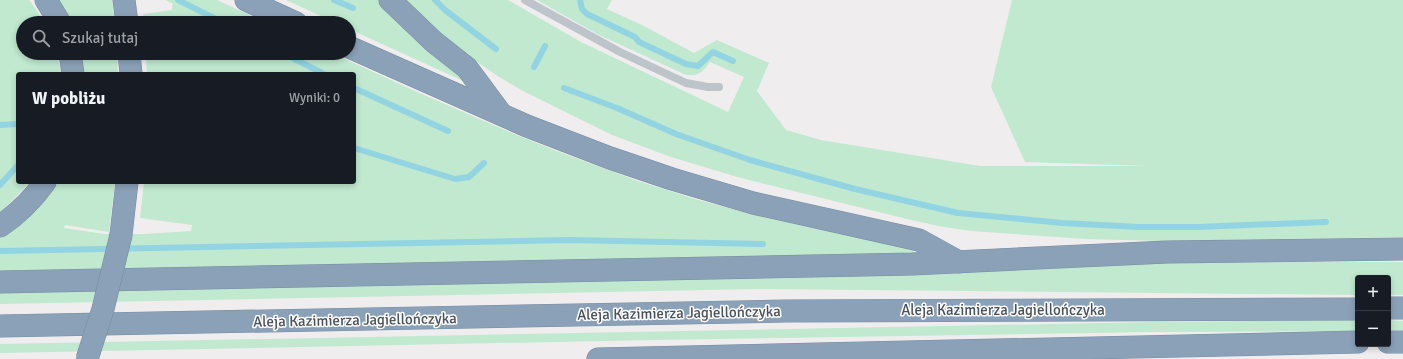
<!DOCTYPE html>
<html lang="pl">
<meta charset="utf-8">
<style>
body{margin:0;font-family:Signika,sans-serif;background:#242831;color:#f1f3f6}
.controls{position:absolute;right:12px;bottom:12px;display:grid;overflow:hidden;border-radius:4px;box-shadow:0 2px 6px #0003}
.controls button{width:36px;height:36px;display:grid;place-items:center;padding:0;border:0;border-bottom:1px solid #363941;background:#171b24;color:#f1f3f6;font:20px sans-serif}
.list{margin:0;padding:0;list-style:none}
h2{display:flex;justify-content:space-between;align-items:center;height:52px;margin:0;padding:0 16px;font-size:17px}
h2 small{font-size:13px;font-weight:400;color:#9ea1a6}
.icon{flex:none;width:22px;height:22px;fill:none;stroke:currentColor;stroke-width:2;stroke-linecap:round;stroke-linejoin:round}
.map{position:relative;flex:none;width:1403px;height:359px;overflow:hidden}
.search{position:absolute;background:#171b24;box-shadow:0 2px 6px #0003;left:16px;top:16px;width:340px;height:44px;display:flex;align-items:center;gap:10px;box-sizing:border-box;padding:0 14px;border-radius:22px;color:#9ea1a6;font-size:15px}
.panel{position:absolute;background:#171b24;box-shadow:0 2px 6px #0003;left:16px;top:72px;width:340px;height:112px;border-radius:4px}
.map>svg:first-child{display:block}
.green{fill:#c0e9cf}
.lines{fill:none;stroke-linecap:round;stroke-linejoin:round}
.stream{stroke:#92d4e2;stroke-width:6}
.motorway-casing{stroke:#758da3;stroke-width:23}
.service{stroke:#bdc5cb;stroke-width:8}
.motorway{stroke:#8aa1b7;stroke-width:22}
.motorway-bridge-casing{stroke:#758da3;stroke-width:23;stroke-linecap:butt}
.motorway-bridge{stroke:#8aa1b7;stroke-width:22}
.labels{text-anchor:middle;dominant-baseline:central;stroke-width:3;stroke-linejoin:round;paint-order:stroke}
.street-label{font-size:15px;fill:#485159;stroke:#fff}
</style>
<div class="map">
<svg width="1403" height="359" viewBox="0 0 1403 359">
<rect width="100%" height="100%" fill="#f0edee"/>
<g class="green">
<path d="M0,0H29L31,2L45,23H23V53H57L61,74H18V182H30L9,204L0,212Z"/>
<path d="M55,0H112L115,23H68Z"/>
<path d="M165,0H217L267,23H144L143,14L172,10V7L173,4Z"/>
<path d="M286,0H379L406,27L462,74V80L459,79L349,29V23H336Z"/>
<path d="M406,0H508L581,42L728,112L744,77L710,62C703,72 697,78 684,74L599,35L537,0H612L607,9L642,25L694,53L717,40L769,63L757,91L786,130L821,140L980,166H1148L1025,162L991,87L1012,0H1403V237L1160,241L1086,239L971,231L944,227L911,220L737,177L671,157L612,135L525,92L499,77L477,62L443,36Z"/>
<path d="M79,53H117L118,74H83Z"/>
<path d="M146,53H332L417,92L512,133L554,150L638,181L695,199L747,213L803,226L915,250L912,254L0,273V237L11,229L52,189L57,182H115L109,232L65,225L64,228L104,234H144L191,231L192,225L140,218L144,182H354V74H147Z"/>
<path d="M1322,262H1403V295H1388V278H1358V295L756,289L0,304V291L1147,263Z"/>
<path d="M1358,320V331L1153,332L654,340L0,353V344L1154,322Z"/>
<path d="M1388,320L1403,321V330H1388Z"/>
</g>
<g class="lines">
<g class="stream">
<path d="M178,0L224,23"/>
<path d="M334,0L353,8"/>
<path d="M435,0L445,10L496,49"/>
<path d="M580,0L582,9L587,14L635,37L639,42L686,64L698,66L713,52L733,61"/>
<path d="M283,53L324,74"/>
<path d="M534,67L545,46"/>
<path d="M354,88L448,131"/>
<path d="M564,88L617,108L676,134L750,160L855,189L958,213L1062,223L1139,227H1197L1326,222"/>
<path d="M0,125L18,124"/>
<path d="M354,148L455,179L469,177L484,163"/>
<path d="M0,185L18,165"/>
<path d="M0,251L569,240L763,244"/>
</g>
<g class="motorway-casing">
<g id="motorway">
<path d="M46,0L60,23"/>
<path d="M124,0L127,23"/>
<path d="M246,0L296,23"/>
<path d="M390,0L434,42L467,68L501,114"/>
<path d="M349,47L527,126L610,158L672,179L753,203L919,240L959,262"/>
<path d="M70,53L73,74"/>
<path d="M129,53L131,74"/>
<path d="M0,226C18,214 32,200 45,182"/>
<path d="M121,235L127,182"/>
<path d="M0,282L912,264L1167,252L1403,249"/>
<path d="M1388,308H1403"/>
<path d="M0,326L785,311L1358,309"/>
<path d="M1388,342H1403"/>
<path d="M598,359L1358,342"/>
</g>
</g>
<path class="service" d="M525,0L620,52L686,83L708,87H719"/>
<use href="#motorway" class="motorway"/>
<g class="motorway-bridge-casing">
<path id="motorway-bridge" d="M87,359L103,309L121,235"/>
</g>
<use href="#motorway-bridge" class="motorway-bridge"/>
</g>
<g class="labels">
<g class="street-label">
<text x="1003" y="310">Aleja Kazimierza Jagiellończyka</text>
<text transform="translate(679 313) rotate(-1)">Aleja Kazimierza Jagiellończyka</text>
<text transform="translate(355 320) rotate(-1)">Aleja Kazimierza Jagiellończyka</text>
</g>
</g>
</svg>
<div class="controls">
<button>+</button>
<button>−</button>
</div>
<div class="search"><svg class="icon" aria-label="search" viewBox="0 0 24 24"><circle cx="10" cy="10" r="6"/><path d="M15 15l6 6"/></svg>Szukaj tutaj</div>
<section class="panel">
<h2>W pobliżu<small>Wyniki: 0</small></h2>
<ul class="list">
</ul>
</section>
</div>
